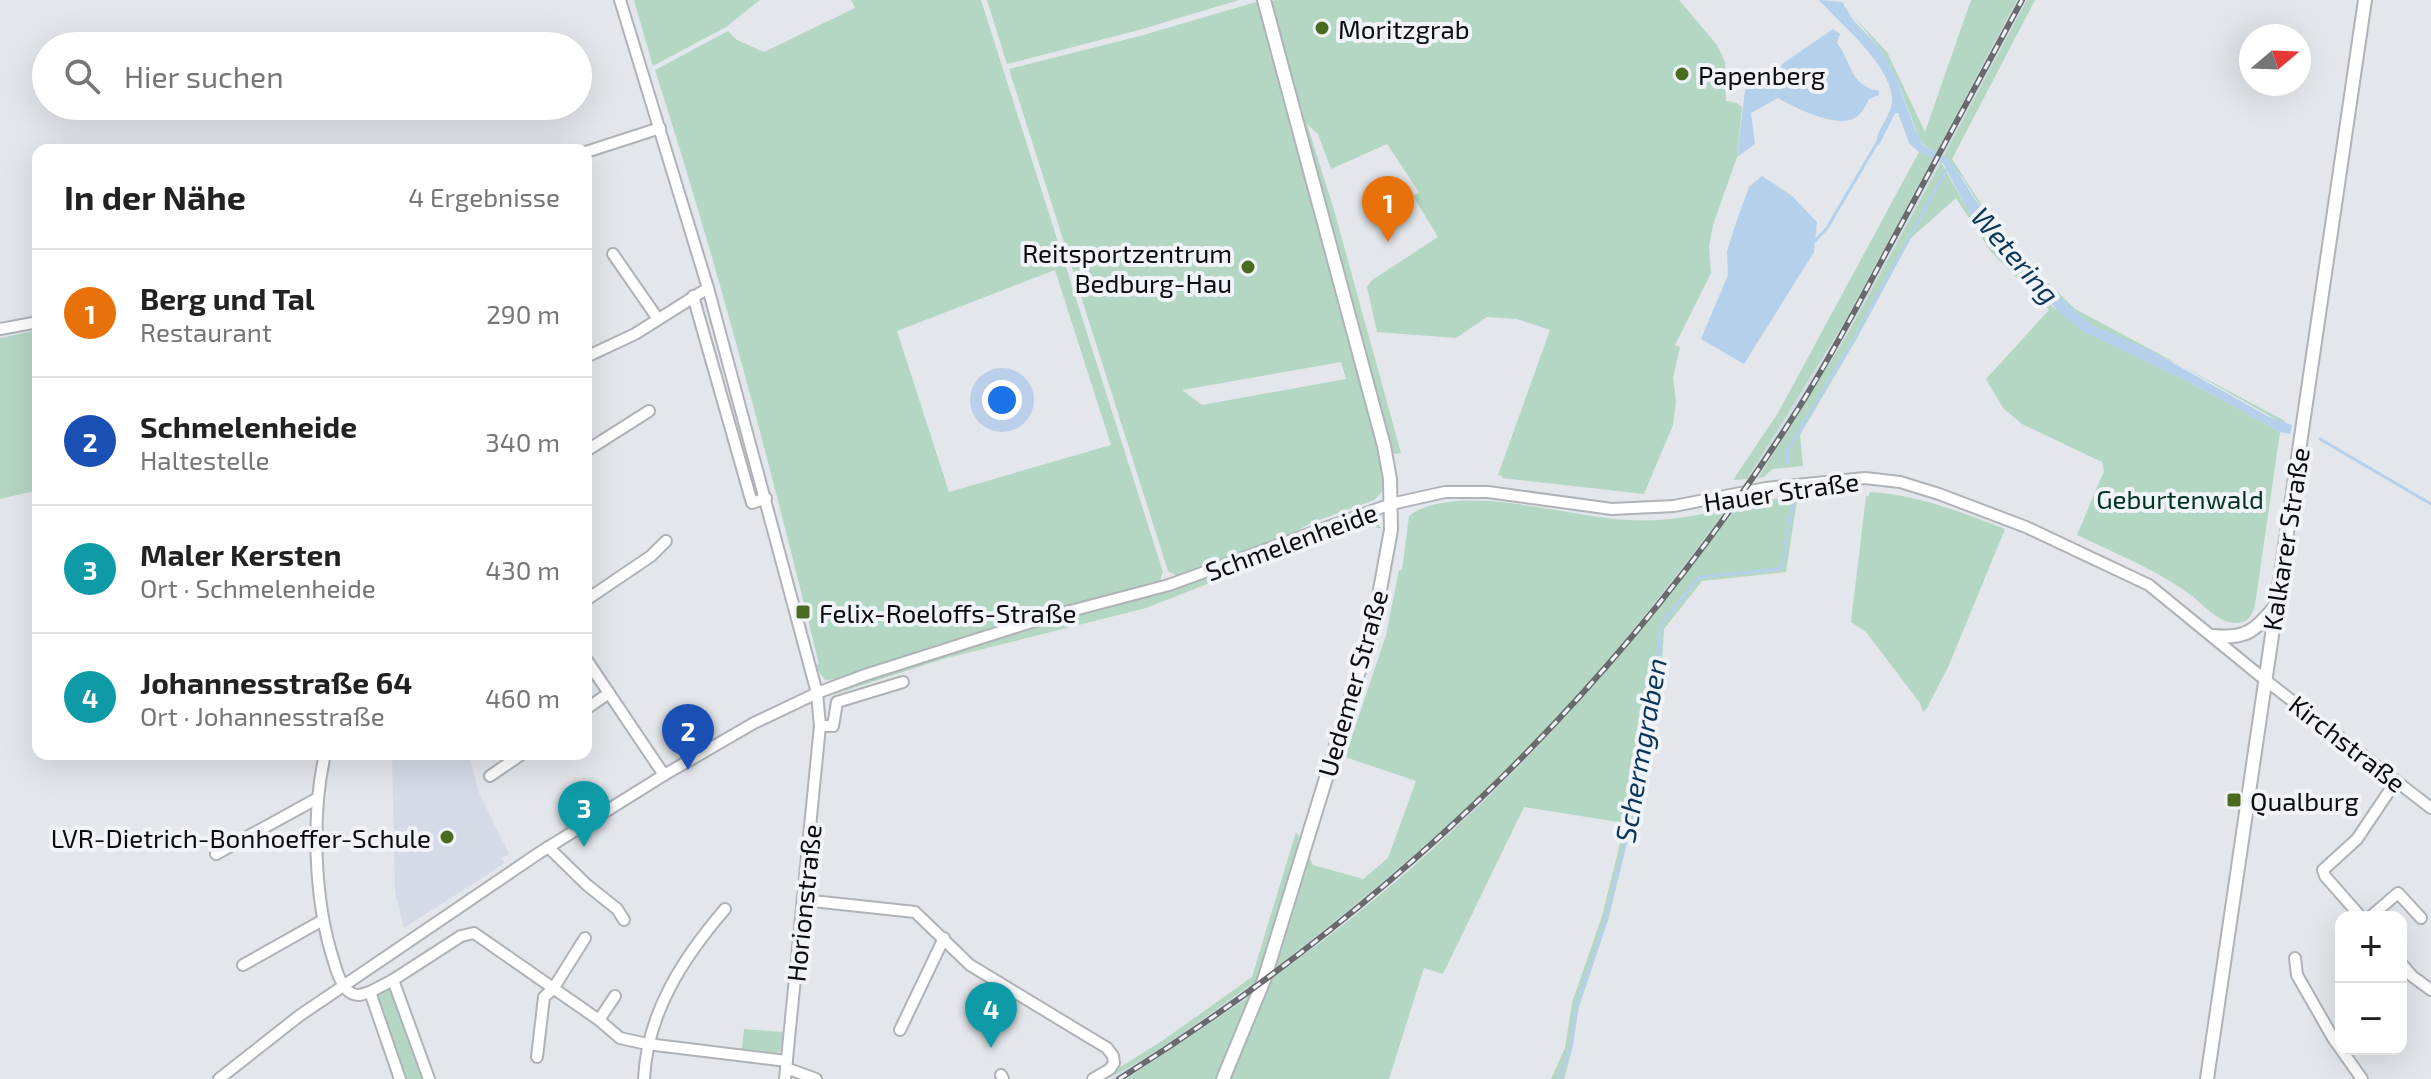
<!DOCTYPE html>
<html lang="de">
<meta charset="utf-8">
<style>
body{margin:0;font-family:"Exo 2",sans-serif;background:#f6f6f6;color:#222}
.controls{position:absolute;right:24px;bottom:24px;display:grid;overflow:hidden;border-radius:16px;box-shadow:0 8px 32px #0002}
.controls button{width:72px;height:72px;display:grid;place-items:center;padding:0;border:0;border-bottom:2px solid #e0e0e0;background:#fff;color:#222;font:40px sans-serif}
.compass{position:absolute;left:2239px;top:24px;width:72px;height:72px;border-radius:50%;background:#fff;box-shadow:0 8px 32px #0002;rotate:71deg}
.you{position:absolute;left:1002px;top:400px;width:28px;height:28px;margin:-20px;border:6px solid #fff;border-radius:50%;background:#1a73e8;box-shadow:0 0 0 12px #1a73e833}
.badge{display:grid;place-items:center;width:52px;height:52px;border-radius:50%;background:#ea580c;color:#fff;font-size:26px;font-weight:700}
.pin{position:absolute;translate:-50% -66px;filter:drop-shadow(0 2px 4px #0008)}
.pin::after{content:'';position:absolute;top:42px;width:28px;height:24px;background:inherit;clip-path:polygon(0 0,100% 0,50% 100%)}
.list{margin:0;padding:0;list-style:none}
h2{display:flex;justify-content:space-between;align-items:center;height:104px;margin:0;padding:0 32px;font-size:34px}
h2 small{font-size:26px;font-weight:400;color:#767676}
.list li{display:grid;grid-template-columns:52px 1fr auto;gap:24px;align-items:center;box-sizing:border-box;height:128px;padding:0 32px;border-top:2px solid #e0e0e0}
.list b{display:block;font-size:30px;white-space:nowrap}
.list p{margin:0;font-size:26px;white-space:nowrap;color:#767676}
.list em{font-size:26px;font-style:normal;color:#767676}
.icon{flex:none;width:44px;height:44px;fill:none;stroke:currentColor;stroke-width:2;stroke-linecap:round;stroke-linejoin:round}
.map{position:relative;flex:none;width:2431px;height:1079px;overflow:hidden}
.search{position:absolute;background:#fff;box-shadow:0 8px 32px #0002;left:32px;top:32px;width:560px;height:88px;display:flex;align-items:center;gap:20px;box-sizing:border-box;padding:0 28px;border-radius:44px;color:#767676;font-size:30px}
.panel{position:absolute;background:#fff;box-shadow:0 8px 32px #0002;left:32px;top:144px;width:560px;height:616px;border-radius:16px}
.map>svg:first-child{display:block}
.built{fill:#d4dbe6}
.green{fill:#b4d7c3;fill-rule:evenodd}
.water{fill:#b5d0eb}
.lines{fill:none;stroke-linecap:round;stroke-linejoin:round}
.stream{stroke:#b5d0eb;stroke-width:3}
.minor-casing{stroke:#afb2b7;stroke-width:14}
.major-casing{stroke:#afb2b7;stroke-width:16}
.minor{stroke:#fff;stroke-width:10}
.major{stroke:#fff;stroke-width:12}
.rail-casing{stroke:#686a6c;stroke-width:6}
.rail{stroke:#f0f3f8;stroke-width:3;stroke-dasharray:9;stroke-linecap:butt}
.poi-dot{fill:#4b6b21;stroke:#f0f3f8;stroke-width:3}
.labels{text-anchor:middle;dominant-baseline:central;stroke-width:8;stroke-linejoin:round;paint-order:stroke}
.poi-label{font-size:26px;fill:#0b0c0e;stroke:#f0f3f8;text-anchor:start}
.street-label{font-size:26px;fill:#0b0c0e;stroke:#f0f3f8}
.park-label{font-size:26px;fill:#03341f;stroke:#f0f3f8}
.water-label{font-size:28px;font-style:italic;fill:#0a3559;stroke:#f0f3f8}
</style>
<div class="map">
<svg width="2431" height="1079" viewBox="0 0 2431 1079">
<rect width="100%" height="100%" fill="#e3e6ea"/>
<g class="built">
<path d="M2017,0H2027L1943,157L1936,153Z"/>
<path d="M1933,158L1941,162L1847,335L1758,478L1747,479L1843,325Z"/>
<path d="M1737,505L1651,620L1545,740L1464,820L1411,867L1288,967L1291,956L1406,861L1460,814L1540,735L1645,615L1727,508Z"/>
<path d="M392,754H469L479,793L509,854L502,858L505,863L404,928L395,892Z"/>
<path d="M1250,985L1246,999L1193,1036L1126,1079H1110Z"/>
</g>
<g class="green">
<path d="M634,0H760L726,27L653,66Z"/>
<path d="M851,0H981L1163,572L1159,583L1052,610L838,679L825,680L815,666L819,664C770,464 718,266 655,70L728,31L737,40L764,52L855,8ZM1055,270L1111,445L949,492L897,331Z"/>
<path d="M987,0H1239L1139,30L1007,64Z"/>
<path d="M1275,0H1679L1717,45L1725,62L1726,101L1737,103L1742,107L1737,157L1713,225L1709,246L1711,273L1675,345L1680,347L1673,378L1676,401L1673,425L1644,494L1502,478V476L1498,475L1550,330L1517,319L1487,317L1456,338L1377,332L1367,287L1372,280L1438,237L1413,196L1419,192L1387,144L1331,169L1318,134L1307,124L1334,210L1401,453L1394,454L1353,316L1270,2Z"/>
<path d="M1971,0H2017L1936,153L1925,146L1919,138L1897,79L1878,46L1854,17L1887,52L1925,132Z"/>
<path d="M2027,0H2035L1952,159L2005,241L2075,309L2285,421L2284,424L2180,365L2092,325L2080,316L2003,243L1963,178C1955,171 1953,161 1943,157Z"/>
<path d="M1256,2L1260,6L1381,455L1385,489L1374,500L1311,523L1281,540L1179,577L1168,571L1009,69L1140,36ZM1341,362L1346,379L1202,405L1182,390Z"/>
<path d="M1919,152L1933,158L1843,325L1747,479L1733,480L1778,413Z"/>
<path d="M1941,162L1967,209L1997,252L2053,307L2106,342L2191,383L2280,432L2256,598C2254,611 2251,624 2234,623C2217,622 2201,602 2188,593C2154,569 2115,553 2077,535L2104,471L2102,462L2022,424L2003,408L1986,379L2049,310L1991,252L1956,198L1911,238L1856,340L1800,435L1803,466L1772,469L1764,477L1758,478L1847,335Z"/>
<path d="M38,330V490L0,499V338Z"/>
<path d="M1870,492C1918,495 1961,512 2005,529L1949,665L1927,708L1923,712L1920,703L1866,632L1851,622L1866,496H1869Z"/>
<path d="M1787,497L1797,500L1786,572L1702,581L1664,629L1661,678L1651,743L1609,917L1579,1007L1572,1050L1564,1079H1551L1565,1048L1572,1003L1602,916L1625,823L1524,807L1443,974L1424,968L1389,1079H1228L1307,853L1313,865L1363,879L1388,858L1416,781L1345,757L1386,635L1399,570H1402L1409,516C1457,480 1571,518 1629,520C1662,522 1694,517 1727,508C1669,587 1609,663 1542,734C1465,815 1378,887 1291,956L1289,966C1463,839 1611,680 1737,505Z"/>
<path d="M1369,518L1375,520L1381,528H1377L1373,522H1365L1146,608L943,659L832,695L834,691L975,644L1208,576Z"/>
<path d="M1296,832L1302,842L1259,980L1218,1079H1126L1246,999L1249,986C1224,1003 1123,1079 1101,1079L1162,1041L1252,977Z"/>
<path d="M390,987L393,989L426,1079H404L376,998L378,992Z"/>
<path d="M744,1029L783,1032L781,1051L776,1053L742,1049Z"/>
</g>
<g class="water">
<path d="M1819,0L1842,2L1854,21L1878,46L1889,64L1897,79L1914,127L1924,146L1950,160L2003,243L2080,316L2092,325L2150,350L2269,417L2292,425L2290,434L2280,432L2191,383L2086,333L2069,321L1997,252L1967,209L1943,163L1919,152L1909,143L1898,113H1895L1879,145L1876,144C1877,127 1894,114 1892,96C1887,61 1841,25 1819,0Z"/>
<path d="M1833,29L1840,34L1837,43C1853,64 1849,85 1879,91V95L1869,99C1865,106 1862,115 1853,119C1832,127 1796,108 1778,98L1751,113L1755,144L1737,157L1745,90L1766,77H1778L1782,64Z"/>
<path d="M1762,176L1791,195L1817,222L1814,252L1744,364L1701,339L1728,275L1727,251L1738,217L1749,187Z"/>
</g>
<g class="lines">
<g class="stream">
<path d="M1815,241L1827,228L1877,143"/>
<path d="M2320,439L2431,504"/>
<path d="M1788,463L1787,451L1854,339L1947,169"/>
<path d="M1558,1079L1571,1048L1577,1004L1602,932L1634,810L1646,758L1658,676L1660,633L1663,622L1699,577L1781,569L1793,500"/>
</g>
<g class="minor-casing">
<g id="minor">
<path d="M620,0L708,288L817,693L820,726L785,1079"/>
<path d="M586,152L660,128"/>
<path d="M613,254L658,319"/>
<path d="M693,296L752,503L766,498"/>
<path d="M0,329L38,322"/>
<path d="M586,357L635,334L708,288"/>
<path d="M586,451L649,411"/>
<path d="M586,600L651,556L666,541"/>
<path d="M586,659L664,775"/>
<path d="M586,709L609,693"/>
<path d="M820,726H833L837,702L903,682"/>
<path d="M325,754C311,816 314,901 334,962C337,973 344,995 358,995C359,996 368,992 370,992L400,1079"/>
<path d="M490,776L522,754"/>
<path d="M548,847L587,885L617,909L624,920"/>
<path d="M216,854L318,798"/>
<path d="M803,900L915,912L970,965L1107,1048L1113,1056L1114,1063L1110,1069L1093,1079"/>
<path d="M2361,917L2325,876L2323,870L2357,839L2396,781"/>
<path d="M2370,917L2398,893L2421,918"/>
<path d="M2295,958L2297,975L2333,1038L2362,1079"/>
<path d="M2401,963L2412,976L2431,990"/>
<path d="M243,965L323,920"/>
<path d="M370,992L393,980"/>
<path d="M599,1020L615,996"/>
<path d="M900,1030L944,938"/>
<path d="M537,1057L544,997L553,989L585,938"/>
<path d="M786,1068L816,1079"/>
<path d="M1001,1075L1003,1079"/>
<path d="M219,1079L299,1016L539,853L664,775L754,723L817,693L865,675L1044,618L1169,585L1391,504L1445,492H1488L1612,509L1674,506L1766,488L1865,478L1900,482L1939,494L2026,527L2149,585L2264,679L2431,808"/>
<path d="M429,1079L393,980L461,936L474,933L599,1020L620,1038L647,1044L787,1061"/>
<path d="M644,1079C647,1013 683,958 725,909"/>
</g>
</g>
<g class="major-casing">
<g id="major">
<path d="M2213,636C2247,639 2254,631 2275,607"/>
<path d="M1223,1079L1264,980L1374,622L1391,530L1390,479L1384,446L1264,0"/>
<path d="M2207,1079L2365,0"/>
</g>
</g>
<use href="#minor" class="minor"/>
<use href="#major" class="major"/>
<g class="rail-casing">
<path id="rail" d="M1119,1079C1396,905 1623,686 1798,409C1831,357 1860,301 1889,247C1934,164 1978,82 2022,0"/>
</g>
<use href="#rail" class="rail"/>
</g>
<g class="poi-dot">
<circle cx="1322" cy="28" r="8"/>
<circle cx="1682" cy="74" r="8"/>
<circle cx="1248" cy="267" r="8"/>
<rect x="795" y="604" width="16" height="16" rx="4"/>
<rect x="2226" y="792" width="16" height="16" rx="4"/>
<circle cx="447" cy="837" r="8"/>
</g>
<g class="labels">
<g class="poi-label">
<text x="1338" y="28">Moritzgrab</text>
<text x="1698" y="74">Papenberg</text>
<text x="1232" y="252" text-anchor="end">Reitsportzentrum<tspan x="1232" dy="30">Bedburg-Hau</tspan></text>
<text x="819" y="612">Felix-Roeloffs-Straße</text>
<text x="2250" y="800">Qualburg</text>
<text x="431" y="837" text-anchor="end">LVR-Dietrich-Bonhoeffer-Schule</text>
</g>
<g class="street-label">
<text transform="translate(1781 491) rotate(-8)">Hauer Straße</text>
<text transform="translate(2285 539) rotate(-81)">Kalkarer Straße</text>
<text transform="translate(1291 541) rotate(-20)">Schmelenheide</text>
<text transform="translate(1352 683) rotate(-74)">Uedemer Straße</text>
<text transform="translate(2348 743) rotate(38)">Kirchstraße</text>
<text transform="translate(803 903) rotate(-84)">Horionstraße</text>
</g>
<g class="park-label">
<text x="2180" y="498">Geburtenwald</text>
</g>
<g class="water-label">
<text transform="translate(2016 255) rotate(49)">Wetering</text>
<text transform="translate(1640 750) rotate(-80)">Schermgraben</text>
</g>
</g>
</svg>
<div class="controls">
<button>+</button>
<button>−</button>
</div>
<svg class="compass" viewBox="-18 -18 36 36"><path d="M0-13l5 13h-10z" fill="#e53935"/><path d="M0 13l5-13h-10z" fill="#767676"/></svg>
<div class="you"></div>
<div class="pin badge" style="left:1388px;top:242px;background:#e8710a">1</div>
<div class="pin badge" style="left:688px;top:770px;background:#1a4fb4">2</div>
<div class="pin badge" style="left:584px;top:847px;background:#0f9aa8">3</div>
<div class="pin badge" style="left:991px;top:1048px;background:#0f9aa8">4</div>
<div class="search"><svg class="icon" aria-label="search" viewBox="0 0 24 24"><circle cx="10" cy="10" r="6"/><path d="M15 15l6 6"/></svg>Hier suchen</div>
<section class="panel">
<h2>In der Nähe<small>4 Ergebnisse</small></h2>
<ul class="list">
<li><span class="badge" style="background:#e8710a">1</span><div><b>Berg und Tal</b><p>Restaurant</p></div><em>290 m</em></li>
<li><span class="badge" style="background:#1a4fb4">2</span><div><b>Schmelenheide</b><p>Haltestelle</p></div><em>340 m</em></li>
<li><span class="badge" style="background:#0f9aa8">3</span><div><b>Maler Kersten</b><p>Ort · Schmelenheide</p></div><em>430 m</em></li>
<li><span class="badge" style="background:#0f9aa8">4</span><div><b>Johannesstraße 64</b><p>Ort · Johannesstraße</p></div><em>460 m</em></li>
</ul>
</section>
</div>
